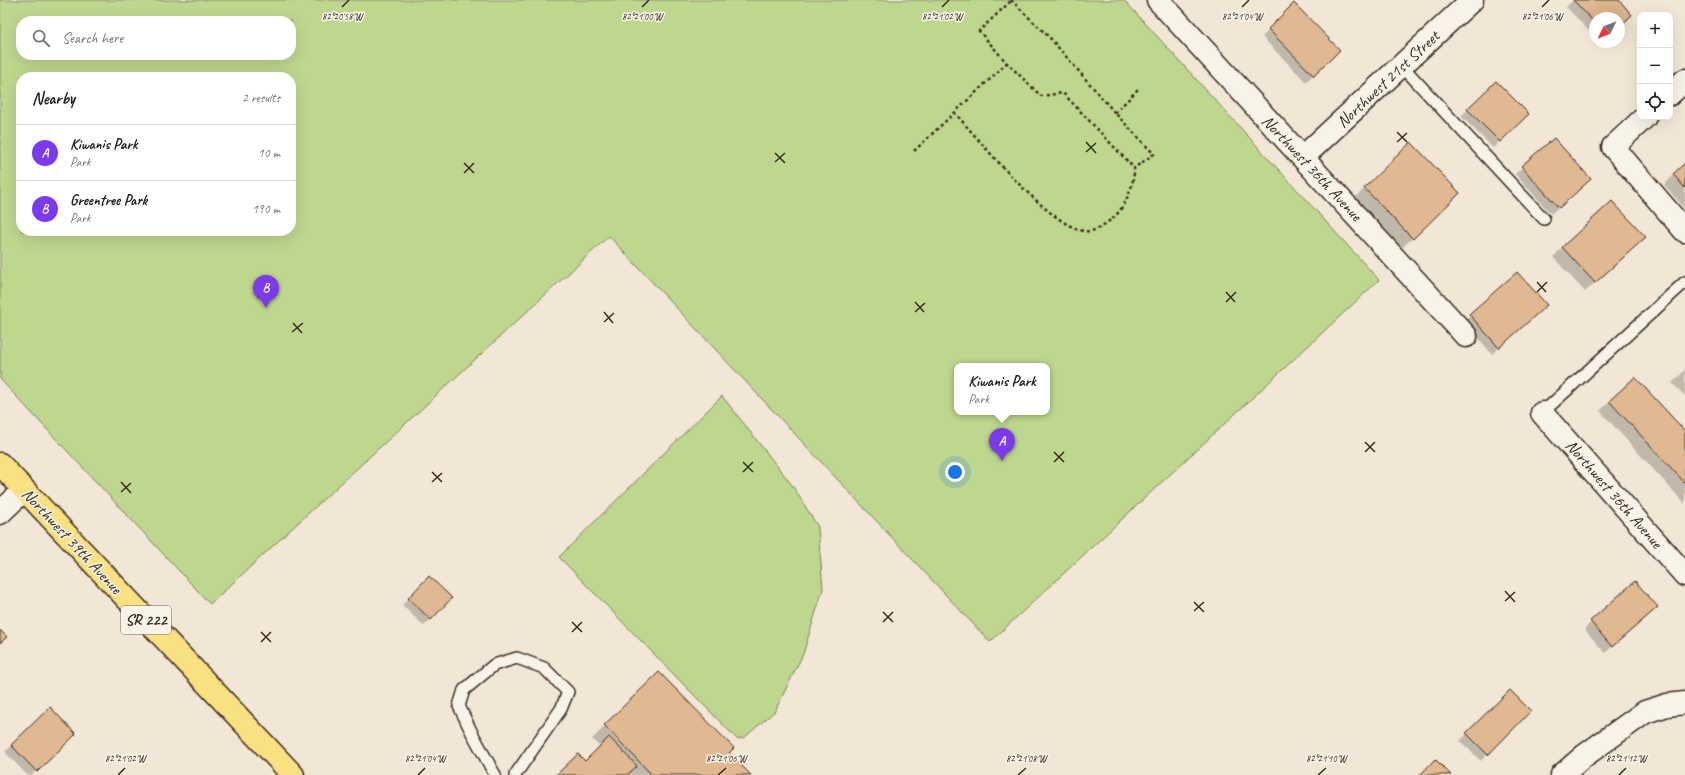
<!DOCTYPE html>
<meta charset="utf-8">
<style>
body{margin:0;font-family:Caveat,sans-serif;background:#f6f6f6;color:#202124}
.controls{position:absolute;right:12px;top:12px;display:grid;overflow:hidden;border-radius:8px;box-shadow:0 4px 16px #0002}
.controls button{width:36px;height:36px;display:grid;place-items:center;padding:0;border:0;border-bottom:1px solid #e0e0e0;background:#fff;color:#202124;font:20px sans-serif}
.compass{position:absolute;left:1589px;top:12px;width:36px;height:36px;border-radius:50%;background:#fff;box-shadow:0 4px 16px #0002;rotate:227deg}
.you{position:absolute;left:955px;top:472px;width:14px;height:14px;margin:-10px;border:3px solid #fff;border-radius:50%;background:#1a73e8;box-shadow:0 0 0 6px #1a73e833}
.badge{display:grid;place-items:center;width:26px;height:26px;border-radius:50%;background:#7c3aed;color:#fff;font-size:13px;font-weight:700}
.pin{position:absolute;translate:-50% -33px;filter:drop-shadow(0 1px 2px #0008)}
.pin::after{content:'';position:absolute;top:21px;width:14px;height:12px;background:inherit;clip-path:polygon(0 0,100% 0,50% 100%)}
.popup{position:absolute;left:954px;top:363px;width:96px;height:52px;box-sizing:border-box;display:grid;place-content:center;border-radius:8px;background:#fff;filter:drop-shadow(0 1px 3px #0005);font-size:13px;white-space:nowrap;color:#757577}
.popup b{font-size:15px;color:#202124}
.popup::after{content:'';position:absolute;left:50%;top:100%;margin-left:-8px;border:8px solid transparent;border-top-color:#fff}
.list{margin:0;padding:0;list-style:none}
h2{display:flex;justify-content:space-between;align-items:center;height:52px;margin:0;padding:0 16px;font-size:17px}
h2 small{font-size:13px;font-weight:400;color:#757577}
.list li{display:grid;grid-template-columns:26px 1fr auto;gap:12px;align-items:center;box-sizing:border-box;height:56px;padding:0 16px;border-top:1px solid #e0e0e0}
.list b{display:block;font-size:15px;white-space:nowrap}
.list p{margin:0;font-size:13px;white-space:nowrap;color:#757577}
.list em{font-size:13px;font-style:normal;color:#757577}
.icon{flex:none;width:22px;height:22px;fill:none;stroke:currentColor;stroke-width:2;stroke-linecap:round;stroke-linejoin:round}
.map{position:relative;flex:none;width:1685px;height:775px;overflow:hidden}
.search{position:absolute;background:#fff;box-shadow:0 4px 16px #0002;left:16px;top:16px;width:280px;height:44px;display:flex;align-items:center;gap:10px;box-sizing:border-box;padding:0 14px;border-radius:16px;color:#757577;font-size:15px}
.panel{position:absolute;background:#fff;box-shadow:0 4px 16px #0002;left:16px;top:72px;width:280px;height:164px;border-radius:16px}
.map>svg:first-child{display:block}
.green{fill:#bed78e;stroke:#7c8056;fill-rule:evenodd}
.shadow{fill:#0003}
.building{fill:#e0b891;stroke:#3b2a1e}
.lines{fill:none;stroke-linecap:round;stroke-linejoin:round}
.lane-casing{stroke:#3b2a1e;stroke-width:14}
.street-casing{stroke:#3b2a1e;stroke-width:25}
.primary-casing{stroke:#3b2a1e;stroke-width:25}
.path{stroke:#3b2a1e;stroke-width:2.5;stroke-dasharray:3 3;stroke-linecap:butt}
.lane{stroke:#f7f3e8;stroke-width:11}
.street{stroke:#f7f3e8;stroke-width:22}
.primary{stroke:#f9e181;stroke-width:22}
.ticks{fill:none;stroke:#3b2a1e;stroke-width:1.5}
.labels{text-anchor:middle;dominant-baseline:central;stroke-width:3;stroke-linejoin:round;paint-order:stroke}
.shield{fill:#f7f3e8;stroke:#73665b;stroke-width:1}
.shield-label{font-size:16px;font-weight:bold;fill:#3b2a1e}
.street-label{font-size:17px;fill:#3b2a1e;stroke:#f7f3e8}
.ticks-label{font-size:10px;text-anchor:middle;fill:#3b2a1e;stroke:#f7f3e8;stroke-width:3;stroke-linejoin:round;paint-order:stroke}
</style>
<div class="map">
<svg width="1685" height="775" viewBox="0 0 1685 775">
<rect width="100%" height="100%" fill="#f2e7d7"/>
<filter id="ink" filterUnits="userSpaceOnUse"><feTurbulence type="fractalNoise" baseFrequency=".025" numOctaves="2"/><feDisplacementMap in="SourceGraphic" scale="8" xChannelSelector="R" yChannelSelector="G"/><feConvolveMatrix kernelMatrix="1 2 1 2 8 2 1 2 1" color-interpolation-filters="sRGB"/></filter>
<g filter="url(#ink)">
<g class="green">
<path d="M0,0H1124L1379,280L990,642L609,236L210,604L0,379ZM21,21H291V55H21ZM21,77H291V231H21ZM957,366H1047V412H957Z"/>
<path d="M722,396L792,485L818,527L823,589L803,654L775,711L744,738L737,739L559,557Z"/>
</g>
<g class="shadow">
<path d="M1573,0H1618L1631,15L1619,26V18H1595V37L1566,7Z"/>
<path d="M1294,5L1339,50L1306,82L1262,37Z"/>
<path d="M1496,82L1527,114L1493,148L1461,116Z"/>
<path d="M1554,139L1583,185L1551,214L1515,174Z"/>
<path d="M1685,164V209L1664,185Z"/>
<path d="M1365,188L1449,203L1402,248L1355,198Z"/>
<path d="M1563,247H1634L1585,292L1553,257Z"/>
<path d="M1539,312L1492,354L1464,322L1470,315Z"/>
<path d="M1685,370V396L1672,383Z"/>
<path d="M1610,401L1685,432V504L1600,411Z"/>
<path d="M429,577L451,598L424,626L402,605Z"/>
<path d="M1635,582L1650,614L1605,653L1584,629Z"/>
<path d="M659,673L750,775H557L585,762L600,747L592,739Z"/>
<path d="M1510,691L1530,711L1481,761L1460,741Z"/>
<path d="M50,708L75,734L32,775H27L5,752Z"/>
</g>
<g class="building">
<path d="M1573,0H1619L1632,15L1619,27V18H1595V23Z"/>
<path d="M1294,3L1340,50L1314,76L1268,29Z"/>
<path d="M1496,81L1529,114L1500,142L1467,109Z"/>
<path d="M1554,138L1591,179L1559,208L1521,166Z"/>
<path d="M1411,142L1460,193L1413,239L1364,188Z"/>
<path d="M1685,163V188L1673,174Z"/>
<path d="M1612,201L1646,237L1595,283L1562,247Z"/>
<path d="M1517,272L1547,305L1499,348L1469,314Z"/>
<path d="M1635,377L1685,431V483L1609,401Z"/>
<path d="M429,576L452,598L431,620L408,598Z"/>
<path d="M1635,581L1658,607L1612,647L1590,621Z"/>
<path d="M0,630L7,637L0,643Z"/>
<path d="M659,672L734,748L729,753L751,775H652L604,725Z"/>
<path d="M1510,690L1531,711L1488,755L1466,733Z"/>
<path d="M50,707L76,734L37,772L11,745Z"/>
<path d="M609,737L637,766L627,775H556L578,754L585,761Z"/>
<path d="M1435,759L1451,775H1420Z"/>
</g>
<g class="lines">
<g class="lane-casing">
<g id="lane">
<path d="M1402,66L1544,219"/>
<path d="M1542,413L1685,282"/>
<path d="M495,775L471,731L459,706L464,690L494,665L517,658L544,668L568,692L561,709L515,775"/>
</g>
</g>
<g class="street-casing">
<g id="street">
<path d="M1158,0L1466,336"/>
<path d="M1670,94L1685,80"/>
<path d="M1645,117L1613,147L1685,231"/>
<path d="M1303,157L1472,0"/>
<path d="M1542,413L1685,575"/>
<path d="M0,513L24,490"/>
<path d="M1562,775L1584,756L1645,712L1667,705L1685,703"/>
</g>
</g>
<g class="primary-casing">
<path id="primary" d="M0,464L293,775"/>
</g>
<g class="path">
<path d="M1011,0L1050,38L1115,113L1154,154L1134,168"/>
<path d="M954,112C981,142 1047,224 1084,231C1095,233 1105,224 1113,218C1125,208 1135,183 1134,168L1063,93L1041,96L1007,63L979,31L1012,0"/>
<path d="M1115,113L1139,88"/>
<path d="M914,151L1007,63"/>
</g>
<use href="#lane" class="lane"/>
<use href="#street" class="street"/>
<use href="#primary" class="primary"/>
</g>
</g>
<path class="ticks" d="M342,7L349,0M642,7L649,0M942,7L949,0M1242,7L1249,0M1542,7L1549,0M1397,132L1407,142M1086,142L1096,153M1397,142L1407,133M1086,152L1096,143M775,153L785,163M775,162L785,153M464,163L474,173M464,173L474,163M1537,282L1546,292M1226,292L1235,302M1537,292L1547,282M915,302L924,312M1226,302L1236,292M604,312L613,323M915,312L925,303M604,322L614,313M293,323L302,333M292,332L303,323M1365,442L1375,452M1054,452L1064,462M1365,452L1375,442M743,462L753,472M1054,462L1064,452M432,472L442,482M743,472L753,462M121,482L131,493M432,482L442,473M121,492L131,483M1505,591L1515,602M1505,601L1515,592M1194,602L1204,612M1194,611L1204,602M883,612L893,622M572,622L582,632M883,622L893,612M261,632L271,642M572,632L582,622M261,642L271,632M118,775L125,768M418,775L425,768M718,775L726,768M1018,775L1026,768M1318,775L1326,768M1619,775L1626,768"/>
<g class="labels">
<rect class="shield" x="121" y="606" width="50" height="28" rx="3"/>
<g class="shield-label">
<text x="146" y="620">SR 222</text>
</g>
<g class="street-label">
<text transform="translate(1388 79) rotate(-43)">Northwest 21st Street</text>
<text transform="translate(1312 168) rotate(47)">Northwest 36th Avenue</text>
<text transform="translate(1614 494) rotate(49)">Northwest 36th Avenue</text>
<text transform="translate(72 541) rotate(47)">Northwest 39th Avenue</text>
</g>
</g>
<g class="ticks-label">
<text x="342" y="20">82°20'58"W</text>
<text x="642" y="20">82°21'00"W</text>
<text x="942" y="20">82°21'02"W</text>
<text x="1242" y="20">82°21'04"W</text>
<text x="1542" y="20">82°21'06"W</text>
<text x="125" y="762">82°21'02"W</text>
<text x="425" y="762">82°21'04"W</text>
<text x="726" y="762">82°21'06"W</text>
<text x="1026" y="762">82°21'08"W</text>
<text x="1326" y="762">82°21'10"W</text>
<text x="1626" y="762">82°21'12"W</text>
</g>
</svg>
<div class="controls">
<button>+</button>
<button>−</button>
<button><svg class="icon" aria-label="locate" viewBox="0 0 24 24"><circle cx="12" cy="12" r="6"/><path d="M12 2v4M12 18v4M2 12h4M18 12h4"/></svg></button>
</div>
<svg class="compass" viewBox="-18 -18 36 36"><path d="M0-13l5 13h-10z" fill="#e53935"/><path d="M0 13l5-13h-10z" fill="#757577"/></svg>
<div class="you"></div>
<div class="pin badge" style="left:1002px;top:461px">A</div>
<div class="popup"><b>Kiwanis Park</b>Park</div>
<div class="pin badge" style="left:266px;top:308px">B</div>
<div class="search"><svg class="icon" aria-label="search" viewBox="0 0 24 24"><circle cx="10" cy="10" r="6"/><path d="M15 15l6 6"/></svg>Search here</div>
<section class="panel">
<h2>Nearby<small>2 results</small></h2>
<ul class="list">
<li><span class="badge">A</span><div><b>Kiwanis Park</b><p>Park</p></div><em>10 m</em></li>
<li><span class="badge">B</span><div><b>Greentree Park</b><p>Park</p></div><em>190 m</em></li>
</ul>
</section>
</div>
